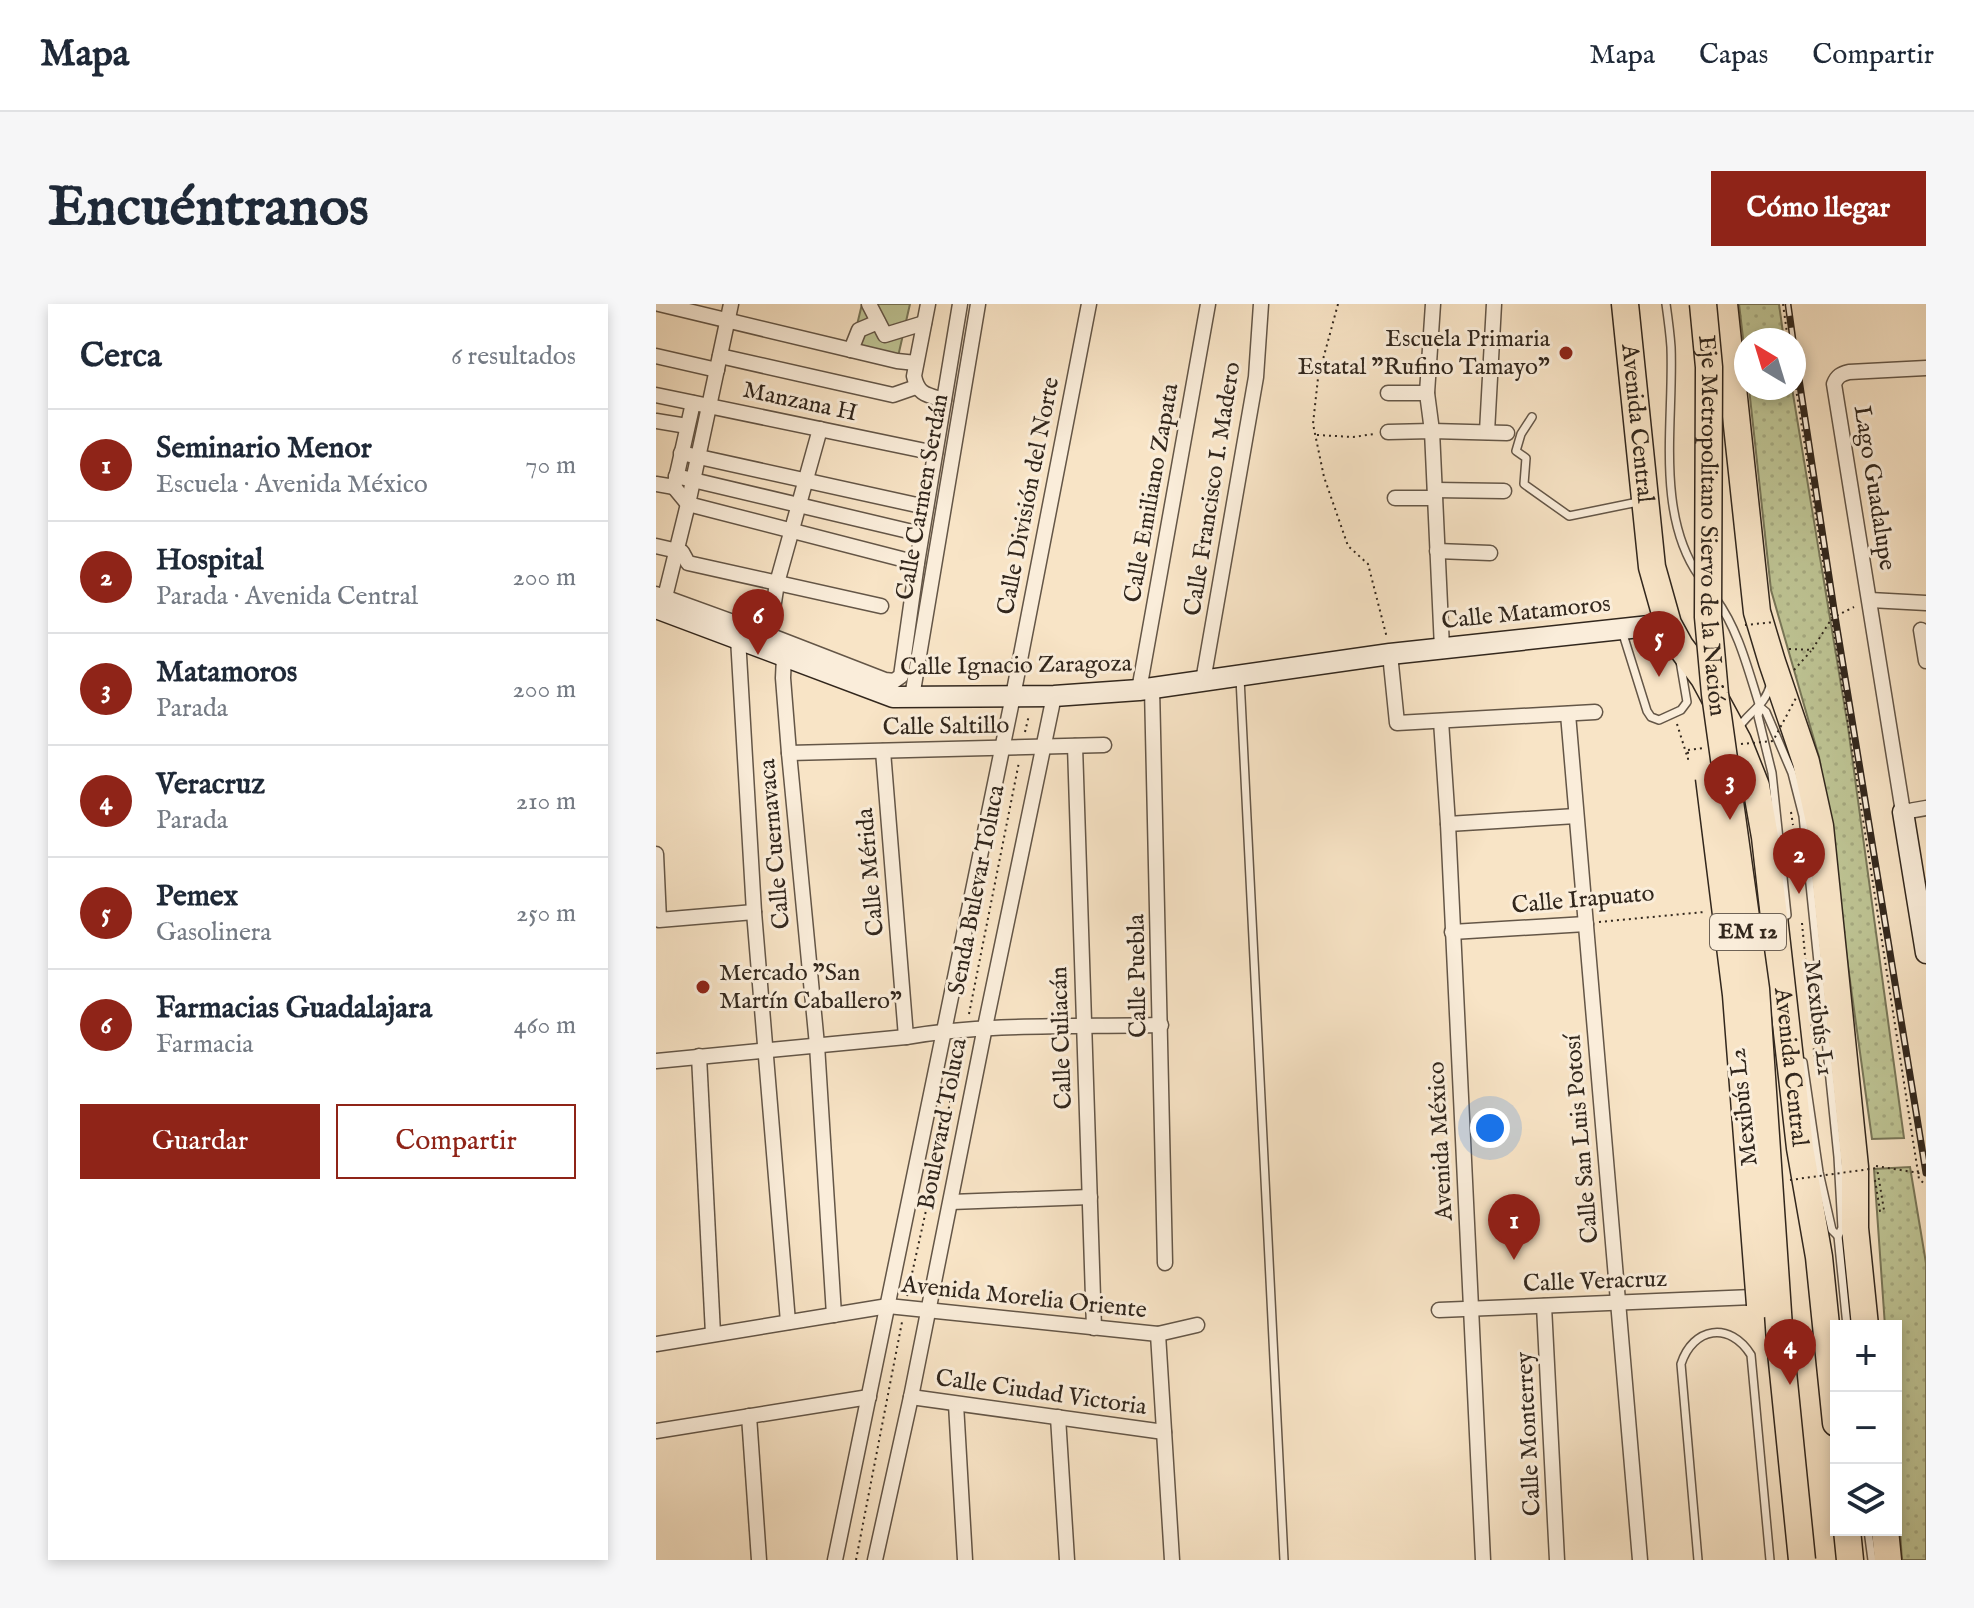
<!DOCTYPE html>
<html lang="es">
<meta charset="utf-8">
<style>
body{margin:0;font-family:"IM FELL English",serif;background:#f6f6f7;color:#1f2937}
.controls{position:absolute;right:24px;bottom:24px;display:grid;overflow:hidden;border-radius:0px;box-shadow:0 4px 12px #0003}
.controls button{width:72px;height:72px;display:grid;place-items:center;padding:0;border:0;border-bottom:2px solid #e0e1e3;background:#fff;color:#1f2937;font:40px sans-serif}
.compass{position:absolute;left:1078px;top:24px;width:72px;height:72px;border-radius:50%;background:#fff;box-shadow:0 4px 12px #0003;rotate:322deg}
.you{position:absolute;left:834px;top:824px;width:28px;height:28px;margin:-20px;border:6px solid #fff;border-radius:50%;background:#1a73e8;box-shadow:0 0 0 12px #1a73e833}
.badge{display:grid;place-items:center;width:52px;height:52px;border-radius:50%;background:#8f2418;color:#fff;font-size:26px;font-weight:700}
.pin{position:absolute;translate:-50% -66px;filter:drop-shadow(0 2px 4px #0008)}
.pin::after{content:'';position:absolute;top:42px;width:28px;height:24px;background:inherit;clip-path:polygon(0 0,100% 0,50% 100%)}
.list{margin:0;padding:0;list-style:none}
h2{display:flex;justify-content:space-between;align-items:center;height:104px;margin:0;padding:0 32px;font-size:34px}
h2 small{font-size:26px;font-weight:400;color:#747a83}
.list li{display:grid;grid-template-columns:52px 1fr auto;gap:24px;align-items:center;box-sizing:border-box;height:112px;padding:0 32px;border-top:2px solid #e0e1e3}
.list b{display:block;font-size:30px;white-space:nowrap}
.list p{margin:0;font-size:26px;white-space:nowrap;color:#747a83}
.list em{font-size:26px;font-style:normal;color:#747a83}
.actions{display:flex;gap:16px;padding:24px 32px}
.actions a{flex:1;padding:18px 0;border:2px solid #8f2418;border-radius:0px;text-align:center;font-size:28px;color:#8f2418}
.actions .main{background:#8f2418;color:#fff}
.icon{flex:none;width:44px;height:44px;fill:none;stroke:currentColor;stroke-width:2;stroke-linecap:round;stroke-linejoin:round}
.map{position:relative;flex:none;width:1270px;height:1256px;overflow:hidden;border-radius:0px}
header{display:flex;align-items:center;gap:48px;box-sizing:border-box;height:112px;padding:0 40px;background:#fff;border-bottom:2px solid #e0e1e3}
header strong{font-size:38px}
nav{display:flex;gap:44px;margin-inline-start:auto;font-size:28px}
.intro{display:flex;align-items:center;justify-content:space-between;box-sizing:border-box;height:192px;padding:0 48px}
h1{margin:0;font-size:56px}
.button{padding:20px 36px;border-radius:0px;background:#8f2418;color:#fff;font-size:28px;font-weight:700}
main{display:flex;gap:48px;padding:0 48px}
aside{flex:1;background:#fff;border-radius:0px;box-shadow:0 4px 12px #0003}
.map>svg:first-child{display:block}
.grass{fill:url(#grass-dots);stroke:#787658;stroke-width:2}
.park{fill:#bec494;stroke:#787658;stroke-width:2}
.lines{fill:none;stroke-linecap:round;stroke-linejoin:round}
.lane-casing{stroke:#645647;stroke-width:10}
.street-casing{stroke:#645647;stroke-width:17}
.secondary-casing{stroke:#32271d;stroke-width:23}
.highway-casing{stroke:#32271d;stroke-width:29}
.path{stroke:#32271d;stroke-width:2;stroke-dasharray:2 4;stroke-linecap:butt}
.lane{stroke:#faedda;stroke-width:7}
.street{stroke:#faedda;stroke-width:14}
.secondary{stroke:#faedda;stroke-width:20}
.highway{stroke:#f8e4c6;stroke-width:26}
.rail-casing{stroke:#32271d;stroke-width:7}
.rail{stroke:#faedda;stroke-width:4;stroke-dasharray:12;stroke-linecap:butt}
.highway-bridge-casing{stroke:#32271d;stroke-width:29;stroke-linecap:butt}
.path-bridge{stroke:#32271d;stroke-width:2;stroke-dasharray:2 4;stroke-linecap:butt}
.highway-bridge{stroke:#f8e4c6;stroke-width:26}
.poi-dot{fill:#8f2418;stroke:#faedda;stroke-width:3}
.labels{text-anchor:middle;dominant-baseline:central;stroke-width:6;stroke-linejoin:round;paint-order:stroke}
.shield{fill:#faedda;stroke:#6e6256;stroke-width:2}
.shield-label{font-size:22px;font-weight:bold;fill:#32271d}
.poi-label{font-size:24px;fill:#32271d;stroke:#faedda;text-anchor:end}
.street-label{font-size:24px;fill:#32271d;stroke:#faedda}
</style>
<header>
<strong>Mapa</strong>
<nav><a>Mapa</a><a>Capas</a><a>Compartir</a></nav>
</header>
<div class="intro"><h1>Encuéntranos</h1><a class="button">Cómo llegar</a></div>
<main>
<aside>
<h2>Cerca<small>6 resultados</small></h2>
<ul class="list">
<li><span class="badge">1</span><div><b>Seminario Menor</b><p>Escuela · Avenida México</p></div><em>70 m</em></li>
<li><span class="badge">2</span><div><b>Hospital</b><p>Parada · Avenida Central</p></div><em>200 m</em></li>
<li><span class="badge">3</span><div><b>Matamoros</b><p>Parada</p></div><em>200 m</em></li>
<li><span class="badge">4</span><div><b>Veracruz</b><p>Parada</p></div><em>210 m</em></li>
<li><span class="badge">5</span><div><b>Pemex</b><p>Gasolinera</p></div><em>250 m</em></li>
<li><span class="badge">6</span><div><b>Farmacias Guadalajara</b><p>Farmacia</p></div><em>460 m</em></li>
</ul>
<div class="actions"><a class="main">Guardar</a><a>Compartir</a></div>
</aside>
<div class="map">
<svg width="1270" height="1256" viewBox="0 0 1270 1256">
<defs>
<pattern id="grass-dots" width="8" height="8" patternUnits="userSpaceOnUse" patternTransform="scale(2)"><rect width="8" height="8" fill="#bec494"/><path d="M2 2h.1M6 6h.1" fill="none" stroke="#a4a87f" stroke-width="1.8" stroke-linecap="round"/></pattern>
</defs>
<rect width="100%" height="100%" fill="#f8e4c6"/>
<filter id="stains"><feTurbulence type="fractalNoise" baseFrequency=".0025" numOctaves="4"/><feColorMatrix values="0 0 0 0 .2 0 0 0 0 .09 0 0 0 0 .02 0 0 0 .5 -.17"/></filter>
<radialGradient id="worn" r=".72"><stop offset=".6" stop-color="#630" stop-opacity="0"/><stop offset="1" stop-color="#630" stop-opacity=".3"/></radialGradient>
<g class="grass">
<path d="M1083,0H1123L1128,36H1090V59Z"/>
<path d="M1093,84H1136L1192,423L1248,834L1216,835L1163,453L1115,286Z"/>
<path d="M1254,863L1270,959V1256H1246L1240,1170V1022H1229L1218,865Z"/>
</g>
<path class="park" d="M206,0H254L241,57L195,46Z"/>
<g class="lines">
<g class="lane-casing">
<g id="lane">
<path d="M1010,0C1012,14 1014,29 1015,43C1018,116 999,209 1043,272"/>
<path d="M876,113L865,130L860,147L870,154L868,180L913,212L982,198"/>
<path d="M1060,295C1083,327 1092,366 1104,403L1102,412L1116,469L1131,611"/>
<path d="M966,327L991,407L995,413L1003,416L1025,406L1031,398L1024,357"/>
<path d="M584,374L628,1256"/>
<path d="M1104,403L1110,408L1136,469L1147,512L1182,853L1186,924L1182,932L1191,1022"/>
<path d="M1081,426C1093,407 1109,403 1115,379"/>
<path d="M1147,758L1163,868L1176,926L1182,932"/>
<path d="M1212,1226L1216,1256"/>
<path d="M1042,1256L1025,1060C1037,1023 1074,1017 1095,1051L1114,1256"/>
</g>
</g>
<g class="street-casing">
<g id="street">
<path d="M3,0L195,46L241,57L260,59"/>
<path d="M213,0L229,31L268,19"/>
<path d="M272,0L258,72C262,91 271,91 288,96"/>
<path d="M777,0L771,89L776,127L786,344"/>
<path d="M195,46L203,26L222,18"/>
<path d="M0,52L61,66"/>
<path d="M64,52L237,91L260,83"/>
<path d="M1270,64L1193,68C1185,70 1181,72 1178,80L1247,508L1270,504"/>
<path d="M732,89H771"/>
<path d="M0,91L279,149"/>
<path d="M0,117L31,122"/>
<path d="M732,128L776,127L851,129"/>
<path d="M831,128L838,0"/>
<path d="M25,149L270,203"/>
<path d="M20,172L265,230"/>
<path d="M19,179L37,99"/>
<path d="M0,180L18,183"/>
<path d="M18,183L32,200L261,259"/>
<path d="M779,186L848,187"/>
<path d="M739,194H779"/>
<path d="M0,242L26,248L32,259L225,302"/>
<path d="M781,247L834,249"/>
<path d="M0,290L113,331L229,376L238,377L245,372L261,259L304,0"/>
<path d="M9,293L32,200L75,0"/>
<path d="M1214,296L1270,299"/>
<path d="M1265,326L1270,357"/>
<path d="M113,331L121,279L164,125"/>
<path d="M82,334L98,608L132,1018"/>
<path d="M734,350L741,419L939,408"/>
<path d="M128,352L127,374L133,449L161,741L178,1011"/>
<path d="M547,377L600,73L605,0"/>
<path d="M496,384L509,959"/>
<path d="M483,386L552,0"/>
<path d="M256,393L322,0"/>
<path d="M912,410L984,1256"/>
<path d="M785,417L792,520L827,1256"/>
<path d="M419,442L438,1024"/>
<path d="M227,447L250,733"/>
<path d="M133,449L448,441"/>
<path d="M792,520L920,512"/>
<path d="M0,550L3,616L98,608"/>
<path d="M796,628L930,620"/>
<path d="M43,752L57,1030"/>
<path d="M0,757L250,733C334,719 420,723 505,721"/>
<path d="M295,898L434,893"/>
<path d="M888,1002L901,1256"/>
<path d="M783,1006L1097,993"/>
<path d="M502,1030L516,1256"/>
<path d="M0,1040L232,1002L502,1030L541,1021"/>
<path d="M255,1093L508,1128"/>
<path d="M300,1100L309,1256"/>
<path d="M93,1112L103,1256"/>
<path d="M402,1113L411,1256"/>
<path d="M0,1127L213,1093"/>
<path d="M179,1256L357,392L433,0"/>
<path d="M219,1256L255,1093L329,723L398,392"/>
</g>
</g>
<g class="secondary-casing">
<g id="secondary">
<path d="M0,304L237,393L398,392L483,386L734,350L1012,320"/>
<path d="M1247,508L1270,649"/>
</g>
</g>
<g class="highway-casing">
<g id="highway">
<path id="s1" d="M969,0L996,263L1012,320L1024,342L1048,374L1082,437L1100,482L1109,533L1144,844L1163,953L1180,1119"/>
<path d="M1068,0L1101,308L1116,358L1150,458L1164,522L1199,863V924L1209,1022"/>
<path d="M1191,1226L1194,1256"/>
<path d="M1229,1226L1232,1256"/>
</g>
</g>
<g class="path">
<path d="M682,0L662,74L657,120L668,173L692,242L712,260L731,334"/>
<path d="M1127,0L1132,36"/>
<path d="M1138,72L1263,875L1270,881"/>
<path d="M661,131L697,133L718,130"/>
<path d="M1133,345L1156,346L1176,314L1198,303"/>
<path d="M1138,366L1155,347"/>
<path d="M1021,420L1032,455V446"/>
<path d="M369,428L373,411"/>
<path d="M1135,508L1137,521"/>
<path d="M1138,532L1140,566"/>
<path d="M943,618L1048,608"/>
<path d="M1146,619L1159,758"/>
<path d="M313,710L363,458"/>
<path d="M1220,862L1263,869L1270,868"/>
<path d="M1219,876L1224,907L1228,906L1221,864"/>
<path d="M251,992L307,740"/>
<path d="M200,1256L246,1018"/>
</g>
<use href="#lane" class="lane"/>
<use href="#street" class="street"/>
<use href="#secondary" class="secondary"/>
<use href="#highway" class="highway"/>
<g class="rail-casing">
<g id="rail">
<path d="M1132,0L1137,36"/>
<path d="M1138,42L1179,312L1270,869"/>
</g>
</g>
<use href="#rail" class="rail"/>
<g class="highway-bridge-casing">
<g id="highway-bridge">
<path id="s2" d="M1047,0L1053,63L1052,313L1059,390L1100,685L1124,1038L1146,1256"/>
<path d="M1053,474L1080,691L1104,1001"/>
</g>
</g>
<g class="path-bridge">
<path d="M1089,321L1119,318"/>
<path d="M1085,440L1117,437L1140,394"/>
<path d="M1032,446L1047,444"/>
<path d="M1134,876L1221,864"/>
</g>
<use href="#highway-bridge" class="highway-bridge"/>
</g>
<g class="poi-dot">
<circle cx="910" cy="49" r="8"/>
<circle cx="47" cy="683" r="8"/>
</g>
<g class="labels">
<rect class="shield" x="1054" y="610" width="76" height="36" rx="6"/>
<g class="shield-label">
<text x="1092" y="628">EM 12</text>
</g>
<g class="poi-label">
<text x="894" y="35">Escuela Primaria<tspan x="894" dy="28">Estatal "Rufino Tamayo"</tspan></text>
<text x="63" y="669" text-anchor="start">Mercado "San<tspan x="63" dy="28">Martín Caballero"</tspan></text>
</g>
<g class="street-label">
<text transform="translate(144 98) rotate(12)">Manzana H</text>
<text stroke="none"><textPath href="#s1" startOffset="120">Avenida Central</textPath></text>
<text transform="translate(1218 184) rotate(81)">Lago Guadalupe</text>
<text transform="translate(557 185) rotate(-81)">Calle Francisco I. Madero</text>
<text transform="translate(496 189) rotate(-80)">Calle Emiliano Zapata</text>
<text transform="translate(373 192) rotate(-79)">Calle División del Norte</text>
<text transform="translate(267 193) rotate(-80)">Calle Carmen Serdán</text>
<text stroke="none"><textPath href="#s2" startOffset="222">Eje Metropolitano Siervo de la Nación</textPath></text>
<text transform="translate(870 309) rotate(-6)">Calle Matamoros</text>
<text transform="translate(360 362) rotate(-1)">Calle Ignacio Zaragoza</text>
<text transform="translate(290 423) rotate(-1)">Calle Saltillo</text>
<text transform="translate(119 540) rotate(-95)">Calle Cuernavaca</text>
<text transform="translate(215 568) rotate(-95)">Calle Mérida</text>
<text transform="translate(321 586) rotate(-79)">Senda Bulevar Toluca</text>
<text transform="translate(927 596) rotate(-5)">Calle Irapuato</text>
<text transform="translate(482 672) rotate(-91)">Calle Puebla</text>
<text transform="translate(1162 714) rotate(83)">Mexibús L1</text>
<text transform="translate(406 734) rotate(-92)">Calle Culiacán</text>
<text stroke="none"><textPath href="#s1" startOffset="792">Avenida Central</textPath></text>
<text transform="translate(1088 803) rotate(-96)">Mexibús L2</text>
<text transform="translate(287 820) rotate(-79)">Boulevard Toluca</text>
<text transform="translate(926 835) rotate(-95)">Calle San Luis Potosí</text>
<text transform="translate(785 837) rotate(-93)">Avenida México</text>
<text transform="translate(939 978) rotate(-2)">Calle Veracruz</text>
<text transform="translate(368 994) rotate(6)">Avenida Morelia Oriente</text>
<text transform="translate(385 1089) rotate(8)">Calle Ciudad Victoria</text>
<text transform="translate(873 1130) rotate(-93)">Calle Monterrey</text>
</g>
</g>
<rect width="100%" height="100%" filter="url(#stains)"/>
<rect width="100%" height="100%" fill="url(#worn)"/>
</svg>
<div class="controls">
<button>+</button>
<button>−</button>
<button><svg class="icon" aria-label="layers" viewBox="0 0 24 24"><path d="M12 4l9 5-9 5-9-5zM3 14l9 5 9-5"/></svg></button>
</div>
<svg class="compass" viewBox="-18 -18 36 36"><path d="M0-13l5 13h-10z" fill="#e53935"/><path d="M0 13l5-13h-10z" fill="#747a83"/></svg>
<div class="you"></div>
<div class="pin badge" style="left:858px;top:956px">1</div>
<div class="pin badge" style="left:1143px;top:590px">2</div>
<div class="pin badge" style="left:1074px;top:516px">3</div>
<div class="pin badge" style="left:1134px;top:1081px">4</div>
<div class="pin badge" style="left:1003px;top:373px">5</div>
<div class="pin badge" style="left:102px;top:351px">6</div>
</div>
</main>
